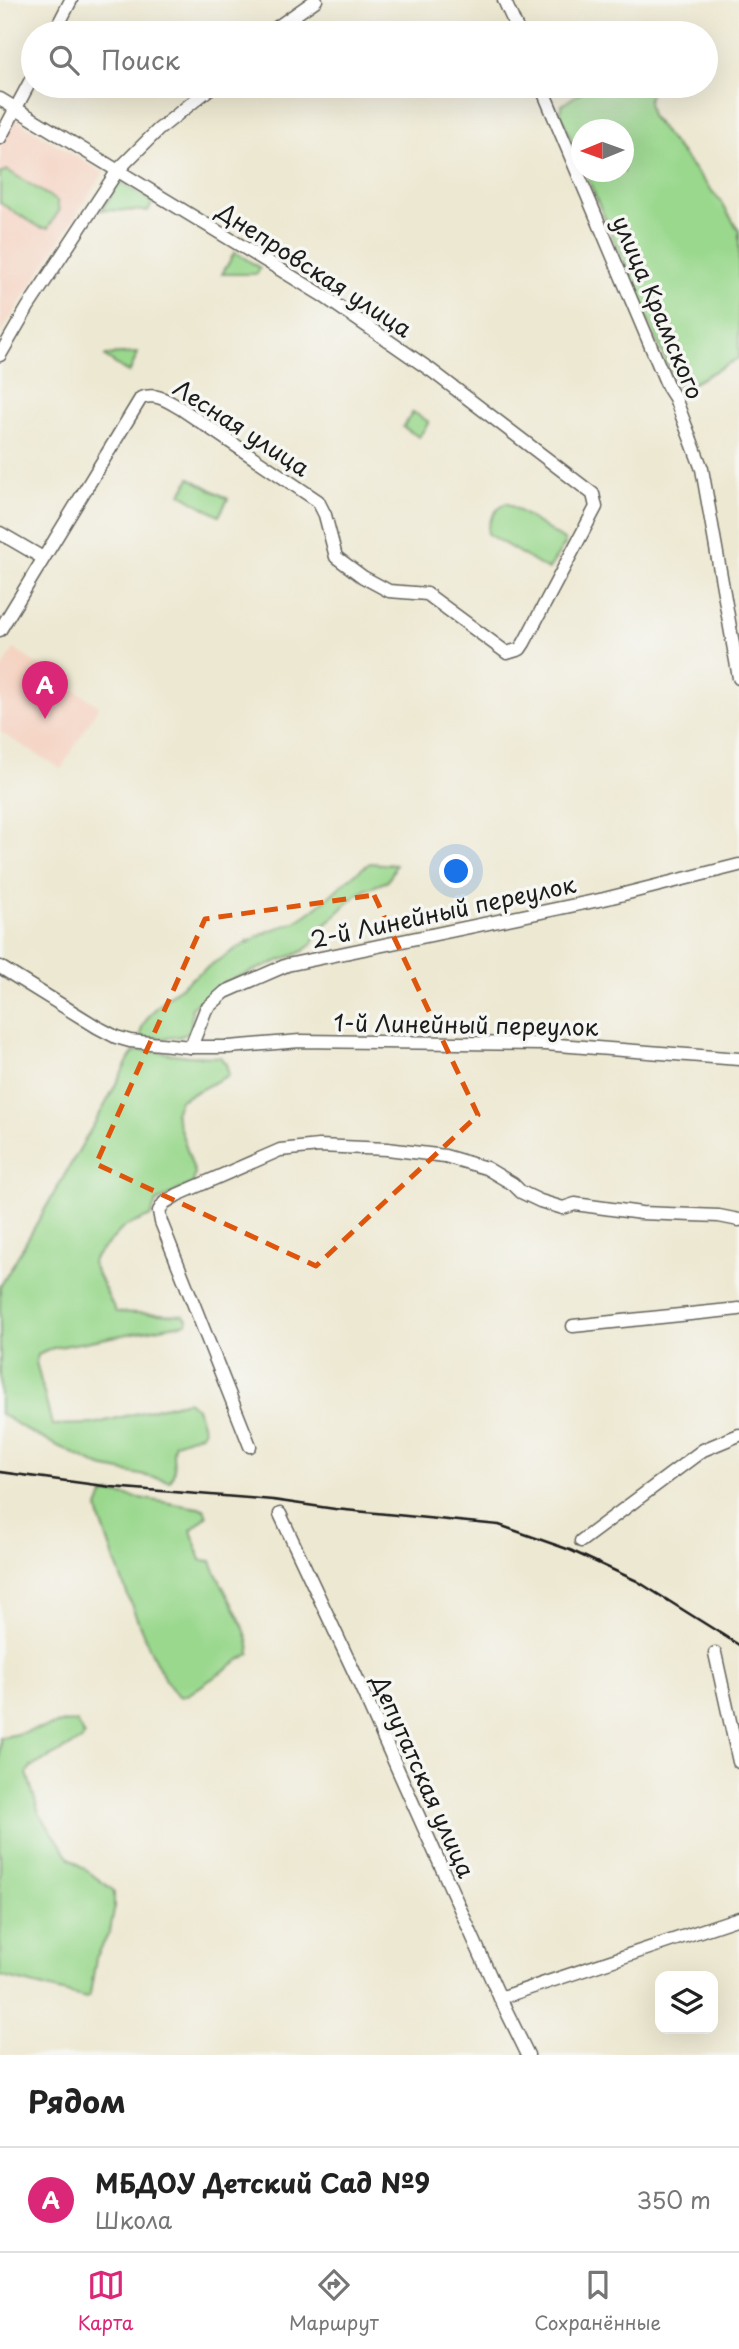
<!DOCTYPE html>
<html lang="ru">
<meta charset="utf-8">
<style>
body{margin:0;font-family:"Playpen Sans",sans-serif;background:#f2f2f2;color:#222}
.controls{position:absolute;right:21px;bottom:21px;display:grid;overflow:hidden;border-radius:14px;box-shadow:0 7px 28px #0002}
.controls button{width:63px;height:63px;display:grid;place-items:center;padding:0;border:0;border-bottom:2px solid #e0e0e0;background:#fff;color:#222;font:35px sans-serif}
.compass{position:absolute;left:571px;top:119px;width:63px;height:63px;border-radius:50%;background:#fff;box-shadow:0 7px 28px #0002;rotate:269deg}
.you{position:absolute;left:457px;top:872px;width:24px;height:24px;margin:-18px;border:5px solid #fff;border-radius:50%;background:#1a73e8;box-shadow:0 0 0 10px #1a73e833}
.badge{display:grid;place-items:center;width:46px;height:46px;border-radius:50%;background:#db2777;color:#fff;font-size:23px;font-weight:700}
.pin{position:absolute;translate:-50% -58px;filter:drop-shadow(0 2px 4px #0008)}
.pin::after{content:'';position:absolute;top:37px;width:24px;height:21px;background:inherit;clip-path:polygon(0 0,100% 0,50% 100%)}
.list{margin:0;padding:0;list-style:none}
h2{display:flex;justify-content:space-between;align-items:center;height:91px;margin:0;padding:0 28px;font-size:30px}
h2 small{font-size:23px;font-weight:400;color:#767676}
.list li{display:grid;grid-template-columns:46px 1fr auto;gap:21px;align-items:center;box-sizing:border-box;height:105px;padding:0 28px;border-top:2px solid #e0e0e0}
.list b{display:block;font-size:26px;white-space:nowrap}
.list p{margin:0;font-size:23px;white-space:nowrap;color:#767676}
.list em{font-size:23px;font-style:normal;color:#767676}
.icon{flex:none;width:38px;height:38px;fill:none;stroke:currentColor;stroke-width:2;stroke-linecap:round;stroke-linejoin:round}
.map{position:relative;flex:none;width:739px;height:2055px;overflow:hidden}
.search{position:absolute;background:#fff;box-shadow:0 7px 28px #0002;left:21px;right:21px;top:21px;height:77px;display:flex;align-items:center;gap:18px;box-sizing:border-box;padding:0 24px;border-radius:38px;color:#767676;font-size:26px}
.sheet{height:196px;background:#fff}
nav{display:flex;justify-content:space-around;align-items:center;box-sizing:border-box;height:98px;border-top:2px solid #e0e0e0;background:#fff;font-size:19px;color:#767676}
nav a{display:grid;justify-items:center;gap:4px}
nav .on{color:#db2777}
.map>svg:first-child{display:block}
.built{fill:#f5d3c2}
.green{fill:#9ad88d;stroke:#5b7a54;stroke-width:2}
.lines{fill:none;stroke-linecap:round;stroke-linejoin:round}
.minor-casing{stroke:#65635b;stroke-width:15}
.minor{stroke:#fff;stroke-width:12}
.rail{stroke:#1c1c1c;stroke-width:2.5}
.marked{fill:none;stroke:#de560d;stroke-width:5;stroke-dasharray:14 9;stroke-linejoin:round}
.labels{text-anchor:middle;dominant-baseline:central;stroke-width:7;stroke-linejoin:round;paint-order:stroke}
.street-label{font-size:23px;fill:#1c1c1c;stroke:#f6f6f2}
</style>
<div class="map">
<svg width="739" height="2055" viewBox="0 0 739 2055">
<rect width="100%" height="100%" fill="#f6f6f2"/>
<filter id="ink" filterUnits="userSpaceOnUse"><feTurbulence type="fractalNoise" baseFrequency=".0143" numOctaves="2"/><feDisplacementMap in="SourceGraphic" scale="14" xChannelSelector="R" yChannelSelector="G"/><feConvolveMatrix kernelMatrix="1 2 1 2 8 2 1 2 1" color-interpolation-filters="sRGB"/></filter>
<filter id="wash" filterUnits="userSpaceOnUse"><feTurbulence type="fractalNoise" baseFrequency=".00686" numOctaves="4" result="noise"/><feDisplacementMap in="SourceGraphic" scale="28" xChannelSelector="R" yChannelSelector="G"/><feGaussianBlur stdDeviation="1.57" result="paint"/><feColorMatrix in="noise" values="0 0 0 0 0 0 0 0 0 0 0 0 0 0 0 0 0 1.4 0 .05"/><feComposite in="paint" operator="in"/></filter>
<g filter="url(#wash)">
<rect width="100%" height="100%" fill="#ede8d1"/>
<g class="built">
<path d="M15,119L103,173L0,334V143Z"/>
<path d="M14,649L99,706L61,769L0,732V672Z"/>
</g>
<g class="green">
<path d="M625,20C635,19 639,25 645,33C654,33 658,25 667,25L672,31L670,33H618V29Z"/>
<path d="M590,86H652L648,102L651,116L721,202L739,231V358L691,384L688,388H679L675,383L585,172H624V130H582L581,163L560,113L562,105Z"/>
<path d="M7,170L57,201L59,211L48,228H41L0,203V173Z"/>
<path d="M120,182L153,202L148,211L101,210Z"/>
<path d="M235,252L260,268L257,274H222Z"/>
<path d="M138,353L129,373L105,357L106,355Z"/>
<path d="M413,412L429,422L419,437L403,427Z"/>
<path d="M190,478L228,499L219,516L181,494Z"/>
<path d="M507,503L564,540L565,544L548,570L488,534C486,524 497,506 507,503Z"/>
<path d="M370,863L396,865L388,881L367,889L354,897L316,934L312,944L304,951L225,982L192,1007C191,1014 192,1023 190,1030C185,1041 155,1037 142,1038L141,1036C136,1008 242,943 267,932C277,927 288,926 298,920C324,905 344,879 370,863Z"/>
<path d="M142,1050L189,1056L220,1057L226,1064L229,1075L180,1100L175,1113L195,1174L193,1183L156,1202L151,1216L124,1227L93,1259L92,1263L116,1312L183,1315L188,1320L187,1323L53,1348L38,1355L36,1362L52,1425L93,1424L187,1401L197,1408L204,1430L201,1434L175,1443C169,1456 179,1470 170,1481L101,1467L31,1433L0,1413V1287L105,1105L130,1057L134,1052Z"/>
<path d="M110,1493L204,1509L207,1516L191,1530L201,1560L211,1561C220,1588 249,1625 250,1653L189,1694L181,1697C158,1689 111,1550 101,1521L98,1508L103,1495Z"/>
<path d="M77,1722L84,1736L82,1740L31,1767L27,1773L39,1813L70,1858L114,1891V1910L110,1931L96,1958L90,1994L86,1998L0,1976V1738L62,1723Z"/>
</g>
</g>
<g filter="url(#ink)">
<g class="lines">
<g class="minor-casing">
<g id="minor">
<path d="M504,0L519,33"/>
<path d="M54,33L71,0"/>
<path d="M269,33L316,0"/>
<path d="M541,86L668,387L675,398L702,469L739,678"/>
<path d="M0,99L322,295L432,371L593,494L596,507L524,643L520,649L507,653L427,594L389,591L363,577L336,557L325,515L318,501L180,408C166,400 157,393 141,398L0,630"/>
<path d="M0,138L33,76"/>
<path d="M0,355L28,307L118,170L158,130L213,86"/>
<path d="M0,533L43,558"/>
<path d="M0,967L97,1027L116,1037L130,1041L191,1047H229L300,1041L545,1044L739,1059"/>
<path d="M191,1047L206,1009L225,992L287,965L604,899L739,865"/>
<path d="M573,1326L739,1309"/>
<path d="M250,1446L161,1222L159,1211L164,1203L177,1195L280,1150L319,1146L387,1149L445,1156L486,1168L513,1184L521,1192L540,1201L563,1208L575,1204L641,1213L719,1216L739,1220"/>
<path d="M280,1514L355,1674L500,1998L528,2055"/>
<path d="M581,1541L703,1450L739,1435"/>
<path d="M715,1653L739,1762"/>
<path d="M500,1998L739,1918"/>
</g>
</g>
<use href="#minor" class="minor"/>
<path class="rail" d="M0,1472L111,1487L273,1500L335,1509L499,1525L570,1550L637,1581L739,1645"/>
</g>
</g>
<path class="marked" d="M374,895L478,1115L316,1266L96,1164L205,919Z"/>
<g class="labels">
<g class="street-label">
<text transform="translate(315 269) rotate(33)">Днепровская улица</text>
<text transform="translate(659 307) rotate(67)">улица Крамского</text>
<text transform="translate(242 427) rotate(33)">Лесная улица</text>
<text transform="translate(443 911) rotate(-12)">2-й Линейный переулок</text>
<text transform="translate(466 1024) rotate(1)">1-й Линейный переулок</text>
<text transform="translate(424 1776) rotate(66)">Депутатская улица</text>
</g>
</g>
</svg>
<div class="controls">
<button><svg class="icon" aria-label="layers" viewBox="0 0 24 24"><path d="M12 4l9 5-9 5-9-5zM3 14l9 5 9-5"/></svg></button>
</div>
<svg class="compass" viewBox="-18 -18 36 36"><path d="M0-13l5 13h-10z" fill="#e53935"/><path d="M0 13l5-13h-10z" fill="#767676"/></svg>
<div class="you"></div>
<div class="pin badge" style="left:45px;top:719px">A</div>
<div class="search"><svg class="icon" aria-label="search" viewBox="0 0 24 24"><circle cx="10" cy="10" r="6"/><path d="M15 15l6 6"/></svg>Поиск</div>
</div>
<section class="sheet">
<h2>Рядом<small></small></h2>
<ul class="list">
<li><span class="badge">A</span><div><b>МБДОУ Детский Сад №9</b><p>Школа</p></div><em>350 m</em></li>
</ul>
</section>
<nav>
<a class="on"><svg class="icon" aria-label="map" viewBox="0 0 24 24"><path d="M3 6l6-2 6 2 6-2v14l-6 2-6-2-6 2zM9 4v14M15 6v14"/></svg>Карта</a>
<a><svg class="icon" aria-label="directions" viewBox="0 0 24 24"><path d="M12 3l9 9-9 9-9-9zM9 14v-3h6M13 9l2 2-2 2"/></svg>Маршрут</a>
<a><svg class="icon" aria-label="saved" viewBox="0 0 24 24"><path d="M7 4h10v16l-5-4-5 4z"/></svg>Сохранённые</a>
</nav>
